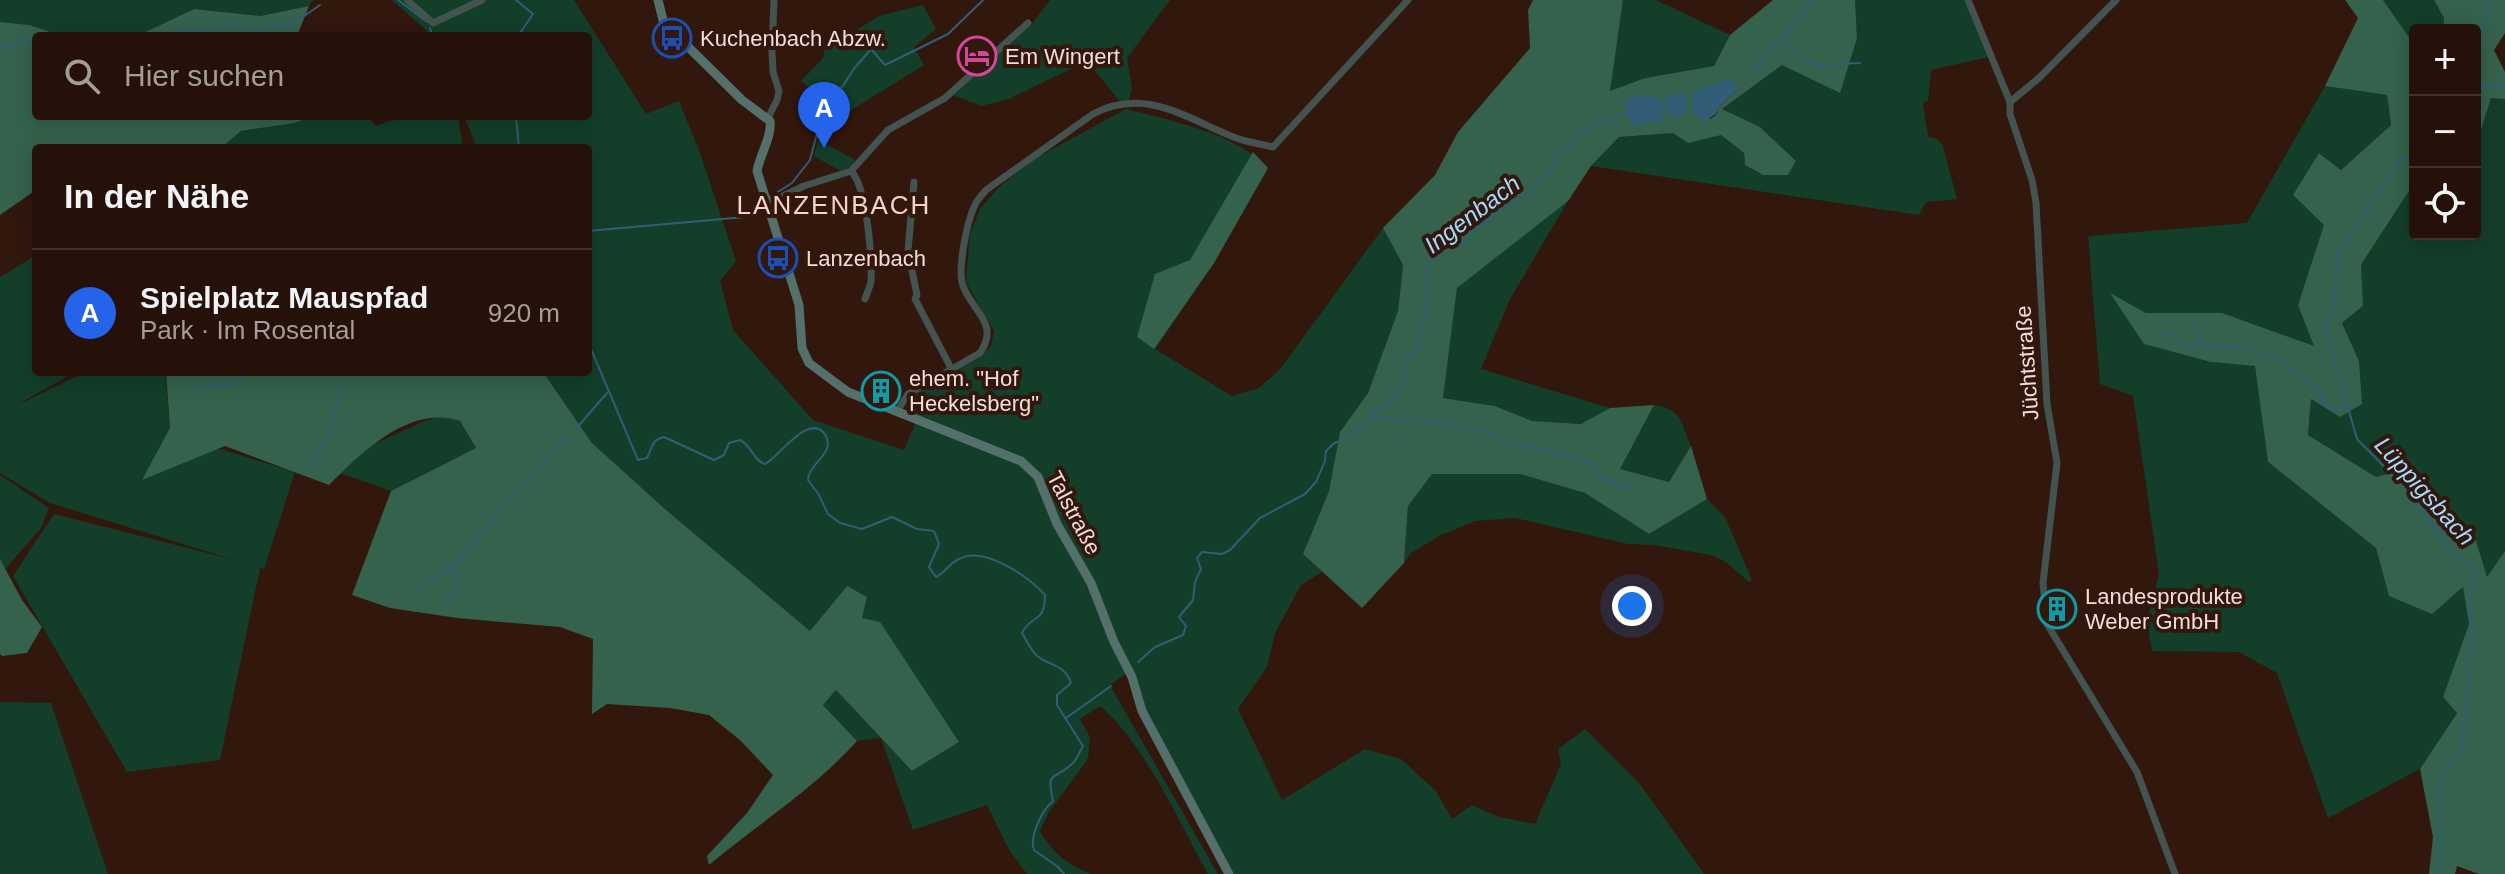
<!DOCTYPE html>
<html lang="de">
<meta charset="utf-8">
<style>
body{margin:0;font-family:Helvetica,sans-serif;background:#2e1a13;color:#f1f3f6}
.controls{position:absolute;right:24px;top:24px;display:grid;overflow:hidden;border-radius:8px;box-shadow:0 4px 20px #0003}
.controls button{width:72px;height:72px;display:grid;place-items:center;padding:0;border:0;border-bottom:2px solid #42312b;background:#26110a;color:#f1f3f6;font:40px sans-serif}
.you{position:absolute;left:1632px;top:606px;width:28px;height:28px;margin:-20px;border:6px solid #fff;border-radius:50%;background:#1a73e8;box-shadow:0 0 0 12px #1a73e833}
.badge{display:grid;place-items:center;width:52px;height:52px;border-radius:50%;background:#2563eb;color:#fff;font-size:26px;font-weight:700}
.pin{position:absolute;translate:-50% -66px;filter:drop-shadow(0 2px 4px #0008)}
.pin::after{content:'';position:absolute;top:42px;width:28px;height:24px;background:inherit;clip-path:polygon(0 0,100% 0,50% 100%)}
.list{margin:0;padding:0;list-style:none}
h2{display:flex;justify-content:space-between;align-items:center;height:104px;margin:0;padding:0 32px;font-size:34px}
h2 small{font-size:26px;font-weight:400;color:#a49d9c}
.list li{display:grid;grid-template-columns:52px 1fr auto;gap:24px;align-items:center;box-sizing:border-box;height:128px;padding:0 32px;border-top:2px solid #42312b}
.list b{display:block;font-size:30px;white-space:nowrap}
.list p{margin:0;font-size:26px;white-space:nowrap;color:#a49d9c}
.list em{font-size:26px;font-style:normal;color:#a49d9c}
.icon{flex:none;width:44px;height:44px;fill:none;stroke:currentColor;stroke-width:2;stroke-linecap:round;stroke-linejoin:round}
.map{position:relative;flex:none;width:2505px;height:874px;overflow:hidden}
.search{position:absolute;background:#26110a;box-shadow:0 4px 20px #0003;left:32px;top:32px;width:560px;height:88px;display:flex;align-items:center;gap:20px;box-sizing:border-box;padding:0 28px;border-radius:8px;color:#a49d9c;font-size:30px}
.panel{position:absolute;background:#26110a;box-shadow:0 4px 20px #0003;left:32px;top:144px;width:560px;height:232px;border-radius:8px}
.map>svg:first-child{display:block}
.green{fill:#133e2a}
.forest{fill:#35624c;fill-rule:evenodd}
.water{fill:#325d76}
.lines{fill:none;stroke-linecap:round;stroke-linejoin:round}
.stream{stroke:#325d76;stroke-width:2}
.minor{stroke:#425350;stroke-width:7}
.secondary{stroke:#556f6b;stroke-width:9}
.labels{text-anchor:middle;dominant-baseline:central;stroke-width:8;stroke-linejoin:round;paint-order:stroke}
.poi-label{font-size:22px;fill:#f2ded7;stroke:#32170d;text-anchor:start}
.street-label{font-size:22px;fill:#f2ded7;stroke:#32170d}
.water-label{font-size:24px;font-style:italic;fill:#a2d9fc;stroke:#32170d}
.quarter-label{font-size:26px;letter-spacing:2px;fill:#f9d3c5;stroke:#32170d}
</style>
<div class="map">
<svg width="2505" height="874" viewBox="0 0 2505 874">
<rect width="100%" height="100%" fill="#32170d"/>
<g class="green">
<path d="M0,0H313L309,6L260,16L194,9L137,36H63L29,25L0,22Z"/>
<path d="M392,0H574L646,114L679,101L700,153L736,261L720,281L733,330L813,420L904,450L916,422L906,407L910,397L979,358L991,346L994,331L966,282L970,234L980,209L1000,186L1038,157L1126,109L1087,61L1009,99L981,106L953,95L1031,25L1050,0H1170L1127,58L1132,89L1126,109C1172,121 1235,133 1268,168L1214,263L1155,349L1232,396L1259,388L1281,368L1383,228L1403,265L1398,311L1368,393L1340,432L1329,491L1303,554L1322,572L1301,585L1275,633L1267,667L1238,709L1282,800L1365,749L1401,759L1436,791L1452,819L1472,805L1499,817L1535,824L1561,764L1558,749L1585,729L1639,783L1704,874H1234L1147,714L1138,682L1131,670L1110,685L1218,874H1208C1179,822 1145,744 1100,706L1080,719L1090,737L1088,759L1049,812L1040,831C1053,853 1067,865 1092,874H1027L1009,850L987,805L913,830L881,738L857,741L823,705L836,690L912,771L959,742L862,618L847,586L810,631L665,509L592,443L543,372H588V148H477L464,116H588V36H429L427,31Z"/>
<path d="M1623,0H1656L1730,35L1714,66L1645,78L1609,92Z"/>
<path d="M1855,0H1965L1989,57L1931,70L1928,101L1923,103L1928,136L1938,140L1943,146L1957,199L1926,202L1919,215L1591,166L1619,137L1673,133L1721,135L1744,153L1745,165L1763,175H1788L1796,161L1760,127L1722,109L1782,65L1857,38Z"/>
<path d="M2383,0H2434L2444,18L2443,30H2415V46Z"/>
<path d="M923,5L936,29L914,47L924,65L843,115L802,82V80L823,58L826,43L856,30L879,16Z"/>
<path d="M2325,86L2387,95L2391,125L2341,170L2320,153L2325,225L2298,305L2315,347L2222,313H2146L2111,295L2211,362L2255,365L2268,462L2376,548L2389,596L2463,586L2469,624L2443,697L2457,713L2420,769L2328,818L2277,673L2239,652L2152,651L2147,621L2159,574L2133,396L2100,384L2088,236L2247,223Z"/>
<path d="M2491,97L2505,99V551L2487,578L2447,536L2413,467L2376,477L2308,435L2311,398L2359,361L2342,323L2363,306L2361,266L2415,182V234H2475V149Z"/>
<path d="M313,116H367L376,126L405,116H458L463,148H221L241,131L295,123Z"/>
<path d="M818,140L855,160L852,166L841,171L814,156Z"/>
<path d="M1568,201L1509,301L1481,369L1610,408L1582,424L1532,421L1495,406L1443,398L1457,287Z"/>
<path d="M36,255V372H75L13,407L86,372H165L170,428L217,448L295,472L264,569L260,568L220,760L127,772L13,576L54,514L235,560L50,503L0,473V277Z"/>
<path d="M1654,405C1681,408 1681,423 1691,446L1669,482L1619,469Z"/>
<path d="M445,416L460,421L476,448L391,491L340,473L367,447L427,420Z"/>
<path d="M1431,474H1520L1585,493L1649,534L1707,499L1725,517L1752,580L1749,582L1726,562L1711,555L1654,545L1628,544L1515,518L1475,521L1439,536L1411,553L1404,563L1408,506Z"/>
<path d="M0,475L49,508L41,528L5,569L0,559Z"/>
<path d="M0,702L51,703L108,874H0Z"/>
</g>
<g class="forest">
<path d="M1533,0H1623L1610,91L1645,78L1714,66L1730,35L1773,0H1855L1857,38L1840,93L1782,65L1722,109L1760,127L1796,161L1788,175H1763L1745,165L1744,153L1721,135L1688,143L1673,133L1619,137L1591,166L1568,201L1457,288L1443,398L1495,406L1532,421L1581,424L1610,408L1654,405L1620,469L1669,482L1691,446L1707,499L1649,534L1585,493L1520,474H1432L1408,506L1404,563L1362,608L1303,554L1329,491L1340,432L1368,393L1398,311L1403,265L1383,228L1435,175L1458,132L1530,48L1528,10ZM1729,80L1736,91L1719,107L1716,115L1710,119L1715,86Z"/>
<path d="M2345,0H2383L2415,46V182L2361,265L2363,306L2342,323L2359,361L2362,404L2340,417L2311,399L2308,435L2376,477L2413,467L2447,535L2475,538L2487,577L2505,551V874H2479L2457,866L2455,874H2429L2433,837L2420,769L2457,713L2443,697L2469,624L2463,587L2432,614L2389,596L2376,548L2268,462L2255,366L2211,362L2144,344L2110,293L2146,313H2222L2314,346L2298,305L2324,225L2293,195L2319,153L2341,170L2391,125L2387,95L2325,86L2358,18Z"/>
<path d="M2434,0H2505V33L2494,50L2505,72V99L2491,98L2475,149V30H2443L2444,18Z"/>
<path d="M309,6L297,36H137L194,9L260,16Z"/>
<path d="M0,22L29,25L63,36H36V116H313L295,123L241,131L221,148H36V190L0,215Z"/>
<path d="M1253,152L1268,168L1214,263L1154,349L1137,337L1155,274L1190,260Z"/>
<path d="M166,372H543L592,443L665,509L810,631L847,586L867,597L862,618L880,622L959,742L912,771L836,690L823,705L857,741C814,789 758,824 709,865L707,856L747,813L773,775L741,741L709,715L670,708L607,704L592,714L593,639L560,627L457,618L390,608L352,595L391,491L476,448L460,421C410,404 361,453 329,485L225,446L142,480L170,428Z"/>
<path d="M0,559L22,600L42,627L27,653L2,656L0,654Z"/>
</g>
<g class="water">
<path d="M1729,79L1736,85V91L1719,107L1716,114L1703,122L1693,112L1692,93Z"/>
<path d="M1684,93L1687,111C1681,117 1674,118 1667,114L1664,97Z"/>
<path d="M1639,95L1658,97L1662,102V119L1657,123L1648,122L1634,127C1628,118 1626,110 1626,99Z"/>
</g>
<g class="lines">
<g class="stream">
<path d="M398,0L427,22"/>
<path d="M516,0L533,14L518,36"/>
<path d="M430,28L432,36"/>
<path d="M167,36L184,30L222,28L231,23L260,30L270,25L279,27L297,21L320,5"/>
<path d="M1783,42L1803,59L1825,68L1835,64L1860,63"/>
<path d="M0,46C13,47 19,39 36,40"/>
<path d="M2475,54L2492,0"/>
<path d="M1752,72L1814,0"/>
<path d="M2475,85L2505,86"/>
<path d="M516,116L519,148"/>
<path d="M2415,155L2400,160L2338,254L2333,312L2325,327L2357,439L2412,495L2450,551L2475,568L2469,599L2473,648L2466,661L2470,677L2461,748L2441,776V874"/>
<path d="M770,197L792,183L810,160L819,126L836,92L843,86L853,70L871,49L885,65L948,34L983,0"/>
<path d="M588,231L745,217L762,203"/>
<path d="M2192,323L2201,332V345"/>
<path d="M2161,335L2168,332L2183,344L2255,348L2260,358L2271,355L2283,361L2285,366L2320,391L2322,403L2327,408H2348"/>
<path d="M588,342L638,460L647,458C652,448 652,439 664,437L714,460L724,455L729,443L740,440C751,445 753,460 765,464C777,459 811,409 826,436C835,454 808,464 808,480L819,495L828,514L840,523L862,529L892,517L917,529L934,531L939,544L929,567L936,577C946,572 951,561 961,558C986,547 1029,577 1045,595C1045,624 1031,614 1022,633C1026,640 1031,650 1036,655C1048,666 1064,663 1071,683L1057,695V705L1083,746C1080,751 1077,759 1073,763C1054,782 1046,768 1053,801C1042,810 1029,837 1034,850L1058,867L1064,874"/>
<path d="M189,389L234,384L253,372"/>
<path d="M1372,417L1399,421L1419,419L1495,434L1504,444L1525,445L1591,463L1600,476L1627,488"/>
<path d="M574,431L607,393"/>
<path d="M310,467L333,426L343,372"/>
<path d="M414,594L427,581L453,567L505,504L567,437"/>
<path d="M445,606L459,585L453,568"/>
<path d="M1138,662L1155,647L1183,635L1186,626L1179,617L1193,600L1195,582L1201,569L1197,558L1202,552L1222,554L1230,550L1260,518L1305,494L1316,482L1325,461L1326,451L1333,444L1354,434L1377,408L1390,404L1397,397L1404,374L1406,358L1415,352L1419,345L1418,335L1426,320L1429,263L1444,249L1465,243L1470,233L1511,203L1530,194L1537,181L1551,171L1559,152L1571,147L1578,133L1584,132L1594,124L1629,112"/>
<path d="M1066,718L1111,686"/>
</g>
<g class="minor">
<path d="M407,0L433,23L482,0"/>
<path d="M1968,0L2010,102V114L2032,180L2036,203L2047,404L2057,463L2043,583L2047,624L2137,772L2175,874"/>
<path d="M2010,102L2039,78L2116,0"/>
<path d="M768,118L777,100L779,91L773,72L772,52L774,0"/>
<path d="M851,171C867,187 872,257 871,281C870,287 867,293 865,299"/>
<path d="M914,182L908,251L917,295L915,299L952,370"/>
<path d="M768,203L804,186L851,171L888,130L945,98L1028,23"/>
<path d="M898,410L908,394L980,353C1000,324 973,312 963,286C957,270 967,221 975,205C977,200 982,195 986,190L1093,114C1146,86 1187,119 1236,138C1247,142 1260,144 1273,147L1408,0"/>
</g>
<path class="secondary" d="M658,0L663,20L668,27L742,100L770,121C772,137 760,154 757,171L799,305L802,348L809,363L848,392L1021,461L1038,477L1057,524L1091,583L1114,642L1132,677L1142,711L1229,874"/>
</g>
<defs>
<g id="bus-ring" transform="scale(2)"><circle r="9.5" fill="#32170d" stroke="#1a4fb4" stroke-width="1.5"/><path d="M-5-6H5V4H4V6H2V4H-2V6H-4V4H-5ZM-3.5-4V0h7V-4ZM-3.5 1.2v1.5H-2V1.2ZM2 1.2v1.5H3.5V1.2Z" fill="#1a4fb4"/></g>
<g id="hotel-ring" transform="scale(2)"><circle r="9.5" fill="#32170d" stroke="#d1479c" stroke-width="1.5"/><path d="M-6-4.5h1.5V1H6V5H4.5V3h-9V5H-6ZM-4 0a1.8 1.8 0 1 1 3.6 0ZM.5 0V-2.5h3Q6-2.5 6 0Z" fill="#d1479c"/></g>
<g id="building-ring" transform="scale(2)"><circle r="9.5" fill="#32170d" stroke="#0f9aa8" stroke-width="1.5"/><path d="M-4-6H4V6H1V3H-1V6H-4ZM-2.5-4.3h1.7v1.8h-1.7ZM.8-4.3h1.7v1.8H.8ZM-2.5-1h1.7V.8h-1.7ZM.8-1h1.7V.8H.8Z" fill="#0f9aa8"/></g>
</defs>
<g fill-rule="evenodd">
<use href="#bus-ring" x="672" y="38"/>
<use href="#hotel-ring" x="977" y="56"/>
<use href="#bus-ring" x="778" y="258"/>
<use href="#building-ring" x="881" y="391"/>
<use href="#building-ring" x="2057" y="609"/>
</g>
<g class="labels">
<g class="poi-label">
<text x="700" y="38">Kuchenbach Abzw.</text>
<text x="1005" y="56">Em Wingert</text>
<text x="806" y="258">Lanzenbach</text>
<text x="909" y="378">ehem. "Hof<tspan x="909" dy="25">Heckelsberg"</tspan></text>
<text x="2085" y="596">Landesprodukte<tspan x="2085" dy="25">Weber GmbH</tspan></text>
</g>
<g class="street-label">
<text transform="translate(2027 363) rotate(-94)">Jüchtstraße</text>
<text transform="translate(1074 513) rotate(62)">Talstraße</text>
</g>
<g class="water-label">
<text transform="translate(1472 214) rotate(-37)">Ingenbach</text>
<text transform="translate(2425 491) rotate(48)">Lüppigsbach</text>
</g>
<g class="quarter-label">
<text x="834" y="205">LANZENBACH</text>
</g>
</g>
</svg>
<div class="controls">
<button>+</button>
<button>−</button>
<button><svg class="icon" aria-label="locate" viewBox="0 0 24 24"><circle cx="12" cy="12" r="6"/><path d="M12 2v4M12 18v4M2 12h4M18 12h4"/></svg></button>
</div>
<div class="you"></div>
<div class="pin badge" style="left:824px;top:148px">A</div>
<div class="search"><svg class="icon" aria-label="search" viewBox="0 0 24 24"><circle cx="10" cy="10" r="6"/><path d="M15 15l6 6"/></svg>Hier suchen</div>
<section class="panel">
<h2>In der Nähe<small></small></h2>
<ul class="list">
<li><span class="badge">A</span><div><b>Spielplatz Mauspfad</b><p>Park · Im Rosental</p></div><em>920 m</em></li>
</ul>
</section>
</div>
